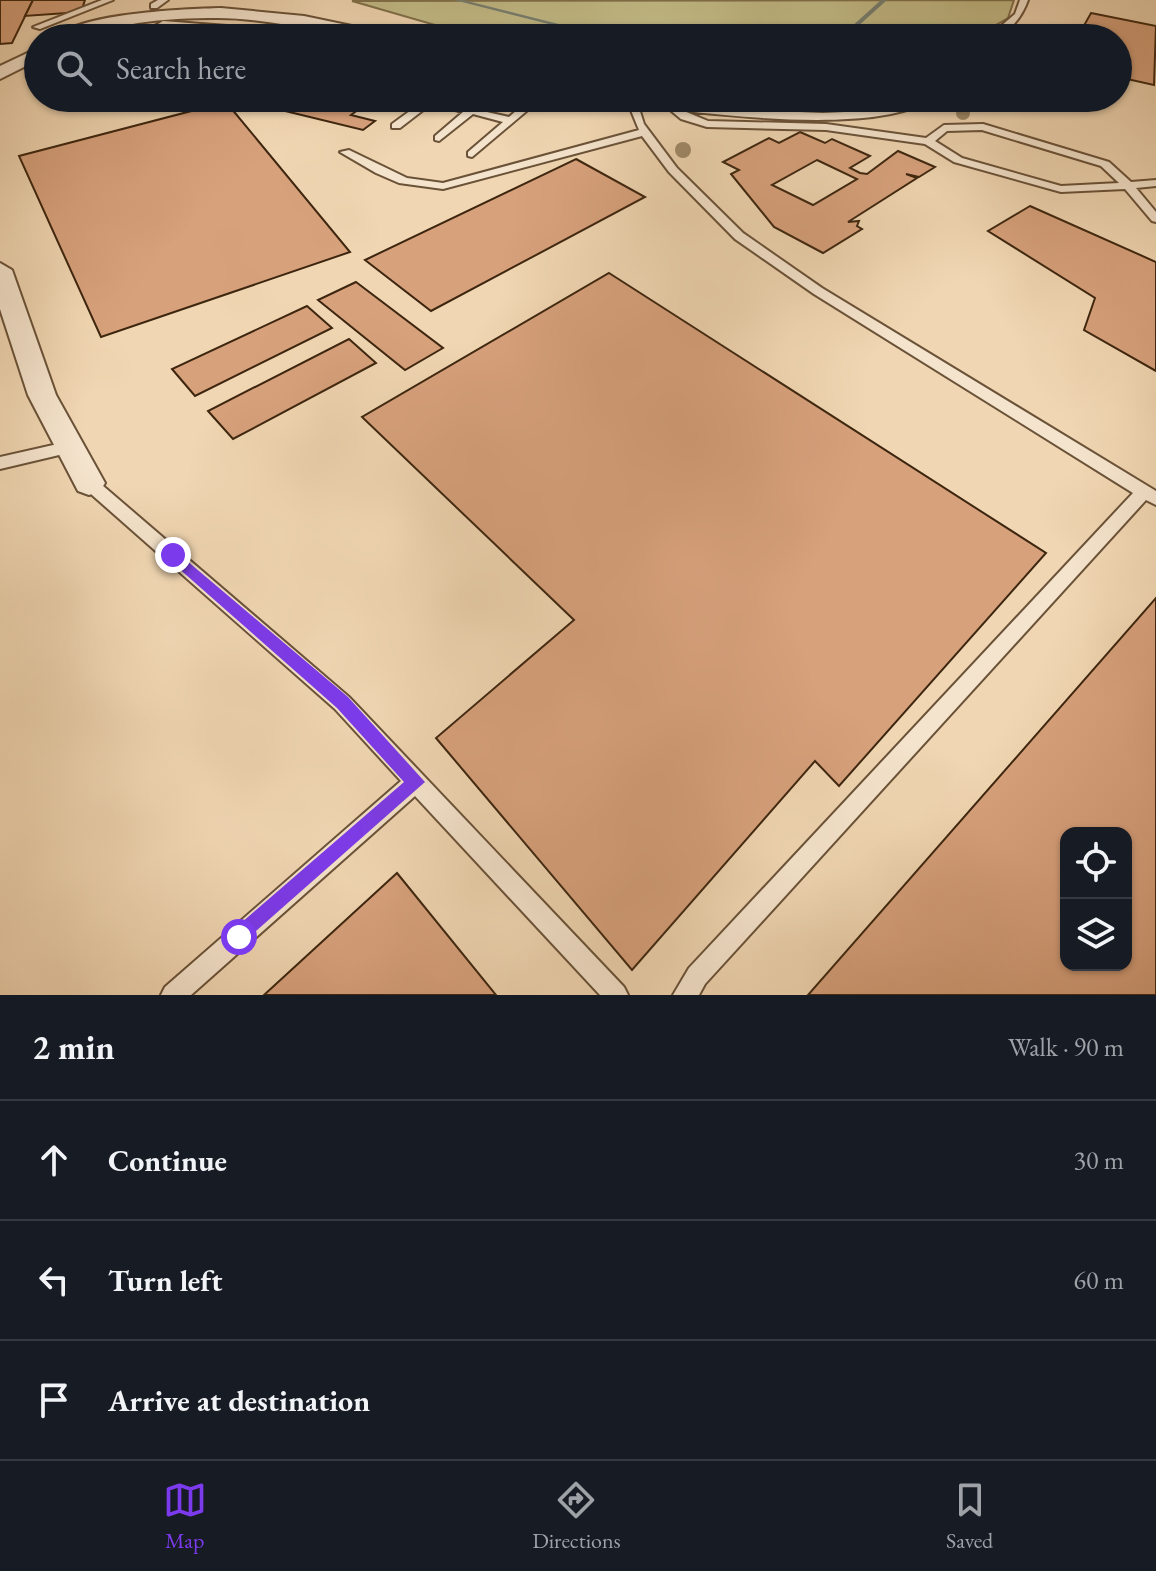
<!DOCTYPE html>
<meta charset="utf-8">
<style>
body{margin:0;font-family:"EB Garamond",serif;background:#20242c;color:#f1f3f6}
.controls{position:absolute;right:24px;bottom:24px;display:grid;overflow:hidden;border-radius:16px;box-shadow:0 2px 6px #0004}
.controls button{width:72px;height:72px;display:grid;place-items:center;padding:0;border:0;border-bottom:2px solid #363941;background:#171b24;color:#f1f3f6;font:40px sans-serif}
.stop{position:absolute;width:24px;height:24px;margin:-18px;border:6px solid #7c3aed;border-radius:50%;background:#fff}
.stop.end{background:#7c3aed;border-color:#fff;box-shadow:0 2px 8px #0008}
.list{margin:0;padding:0;list-style:none}
h2{display:flex;justify-content:space-between;align-items:center;height:104px;margin:0;padding:0 32px;font-size:34px}
h2 small{font-size:26px;font-weight:400;color:#9ea1a6}
.list li{display:grid;grid-template-columns:52px 1fr auto;gap:24px;align-items:center;box-sizing:border-box;height:120px;padding:0 32px;border-top:2px solid #363941}
.list b{display:block;font-size:30px;white-space:nowrap}
.list em{font-size:26px;font-style:normal;color:#9ea1a6}
.icon{flex:none;width:44px;height:44px;fill:none;stroke:currentColor;stroke-width:2;stroke-linecap:round;stroke-linejoin:round}
.map{position:relative;flex:none;width:1156px;height:995px;overflow:hidden}
.search{position:absolute;background:#171b24;box-shadow:0 2px 6px #0004;left:24px;right:24px;top:24px;height:88px;display:flex;align-items:center;gap:20px;box-sizing:border-box;padding:0 28px;border-radius:44px;color:#9ea1a6;font-size:30px}
.sheet{height:464px;background:#171b24}
nav{display:flex;justify-content:space-around;align-items:center;box-sizing:border-box;height:112px;border-top:2px solid #363941;background:#171b24;font-size:22px;color:#9ea1a6}
nav a{display:grid;justify-items:center;gap:4px}
nav .on{color:#7c3aed}
.map>svg:first-child{display:block}
.green{fill:#c2bb87;stroke:#80704b;stroke-width:2}
.lines{fill:none;stroke-linecap:round;stroke-linejoin:round}
.stream{fill:#757e71;fill-rule:evenodd}
.building{fill:#d7a17c;stroke:#3d260f;stroke-width:2;fill-rule:evenodd}
.service-casing{stroke:#6a5238;stroke-width:4}
.minor-casing{stroke:#6a5238;stroke-width:4}
.service{fill:#f5e4cd;fill-rule:evenodd}
.minor{fill:#f5e4cd;fill-rule:evenodd}
.tree{fill:#a08a69}
.route{fill:#7c3aed}
</style>
<div class="map">
<svg width="1156" height="995" viewBox="0 0 1156 995">
<rect width="100%" height="100%" fill="#f0d6b2"/>
<filter id="stains"><feTurbulence type="fractalNoise" baseFrequency=".0025" numOctaves="4"/><feColorMatrix values="0 0 0 0 .2 0 0 0 0 .09 0 0 0 0 .02 0 0 0 .5 -.17"/></filter>
<radialGradient id="worn" r=".72"><stop offset=".6" stop-color="#630" stop-opacity="0"/><stop offset="1" stop-color="#630" stop-opacity=".3"/></radialGradient>
<path class="green" d="M1014,0L1008,18L973,38H480L352,1Z"/>
<g class="lines">
<g class="stream">
<path d="M454,0H463L614,38H604Z"/>
<path d="M881,0H887L845,38H839Z"/>
</g>
</g>
<g class="building">
<path d="M0,0H33L12,43L0,44Z"/>
<path d="M33,0H85L81,12L25,16Z"/>
<path d="M1091,13L1156,26L1154,85L1118,77V38H1077Z"/>
<path d="M288,98H374L351,115L375,121L363,130L273,108Z"/>
<path d="M226,102L350,252L101,337L19,156Z"/>
<path d="M800,132L825,143L832,139L870,156L850,168L860,173L867,174L898,151L935,167L919,177L906,174L917,178L848,222L859,221L857,226L862,229L823,253L774,227L731,174L739,170L723,162L769,138L779,143ZM817,160L857,179L813,205L772,185Z"/>
<path d="M576,159L645,197L431,311L365,260Z"/>
<path d="M1030,206L1156,262V371L1084,330L1095,298L988,231Z"/>
<path d="M609,273L1046,553L839,786L815,761L632,970L436,738L574,620L362,417Z"/>
<path d="M356,282L443,348L405,370L318,300Z"/>
<path d="M307,306L332,328L195,396L172,369Z"/>
<path d="M349,339L376,363L233,439L208,411Z"/>
<path d="M1156,598V995H808ZM1066,833H1126V965H1066Z"/>
<path d="M397,873L496,995H264Z"/>
</g>
<g class="lines">
<g class="service-casing">
<g id="service">
<path d="M102,0H113L40,29L33,27Z"/>
<path d="M158,0H168L157,8H151V4Z"/>
<path d="M1020,0H1028C1022,17 1007,38 987,38L1015,14Z"/>
<path d="M163,21L227,26L279,38L165,27L145,38H135Z"/>
<path d="M344,26L351,28L333,38H322Z"/>
<path d="M385,98H396L381,110H375V106Z"/>
<path d="M413,98H438L437,100L469,108L480,98H491L478,110L509,117L531,98H542L472,157L468,156V152L503,122L473,114L439,141L435,140V136L463,112L431,104L400,128H392V124L422,102Z"/>
<path d="M608,98H630L727,109L823,113L867,111L901,105L919,98H933C883,133 744,117 684,111L708,121L826,124L926,138L944,125L983,124L1109,162L1131,182L1156,180V186L1136,188L1156,212V222L1152,221L1125,189L1061,192L954,162L925,144L826,130L707,127L681,119L669,109L638,105L644,124L677,168L743,233L822,288L1156,491V505L1146,500L705,984L699,995H673L689,968L1133,493L814,294L735,239L669,172L642,136L443,189L399,183L376,173L340,152L349,150L407,178L443,183L639,130L628,103ZM982,130L1101,166L1119,183L1061,186L962,158L935,141L947,131Z"/>
<path d="M71,441L76,443L79,447L76,451L0,469V457Z"/>
<path d="M89,477L95,479L349,697L624,987L628,995H600L415,796L191,995H161L165,987L401,781L335,709L83,487L81,483Z"/>
</g>
</g>
<g class="minor-casing">
<g id="minor">
<path d="M221,8L304,16L390,34L393,38C334,38 277,18 217,18C191,18 164,19 138,23C109,28 84,38 54,38C80,13 185,9 221,8Z"/>
<path d="M38,48V60L0,79V66Z"/>
<path d="M0,263L12,270L56,395L105,483L100,491L89,495L78,491L28,395L0,309Z"/>
</g>
</g>
<use href="#service" class="service"/>
<use href="#minor" class="minor"/>
</g>
<g class="tree">
<circle cx="963" cy="113" r="7"/>
<circle cx="683" cy="150" r="8"/>
</g>
<path class="route" d="M173,549L348,697L425,782L239,946L230,937L233,930L404,782L337,708L168,559L166,555Z"/>
<rect width="100%" height="100%" filter="url(#stains)"/>
<rect width="100%" height="100%" fill="url(#worn)"/>
</svg>
<div class="controls">
<button><svg class="icon" aria-label="locate" viewBox="0 0 24 24"><circle cx="12" cy="12" r="6"/><path d="M12 2v4M12 18v4M2 12h4M18 12h4"/></svg></button>
<button><svg class="icon" aria-label="layers" viewBox="0 0 24 24"><path d="M12 4l9 5-9 5-9-5zM3 14l9 5 9-5"/></svg></button>
</div>
<div class="stop" style="left:239px;top:937px"></div>
<div class="stop end" style="left:173px;top:555px"></div>
<div class="search"><svg class="icon" aria-label="search" viewBox="0 0 24 24"><circle cx="10" cy="10" r="6"/><path d="M15 15l6 6"/></svg>Search here</div>
</div>
<section class="sheet">
<h2>2 min<small>Walk · 90 m</small></h2>
<ul class="list">
<li><svg class="icon" aria-label="ahead" viewBox="0 0 24 24"><path d="M12 20V5M6 11l6-6 6 6"/></svg><div><b>Continue</b></div><em>30 m</em></li>
<li><svg class="icon" aria-label="left" viewBox="0 0 24 24"><path d="M17 20v-9H6M10 6l-5 5 5 5"/></svg><div><b>Turn left</b></div><em>60 m</em></li>
<li><svg class="icon" aria-label="arrive" viewBox="0 0 24 24"><path d="M6 21V4h12l-3 4 3 4H6"/></svg><div><b>Arrive at destination</b></div></li>
</ul>
</section>
<nav>
<a class="on"><svg class="icon" aria-label="map" viewBox="0 0 24 24"><path d="M3 6l6-2 6 2 6-2v14l-6 2-6-2-6 2zM9 4v14M15 6v14"/></svg>Map</a>
<a><svg class="icon" aria-label="directions" viewBox="0 0 24 24"><path d="M12 3l9 9-9 9-9-9zM9 14v-3h6M13 9l2 2-2 2"/></svg>Directions</a>
<a><svg class="icon" aria-label="saved" viewBox="0 0 24 24"><path d="M7 4h10v16l-5-4-5 4z"/></svg>Saved</a>
</nav>
